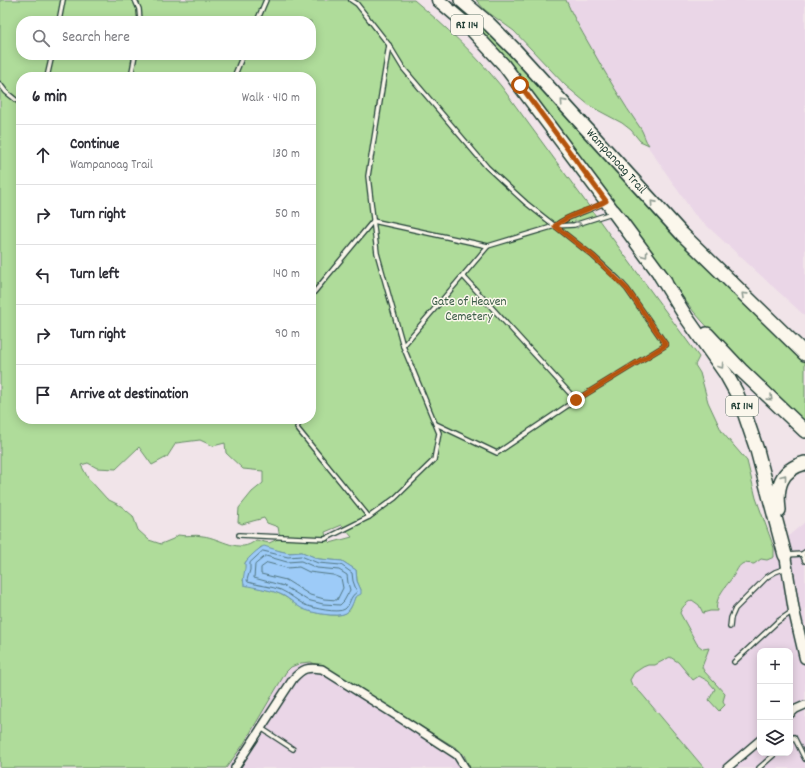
<!DOCTYPE html>
<meta charset="utf-8">
<style>
body{margin:0;font-family:Dekko,sans-serif;background:#f7f7f7;color:#2b2b33}
.controls{position:absolute;right:12px;bottom:12px;display:grid;overflow:hidden;border-radius:8px;box-shadow:0 2px 10px #0003}
.controls button{width:36px;height:36px;display:grid;place-items:center;padding:0;border:0;border-bottom:1px solid #e1e1e2;background:#fff;color:#2b2b33;font:20px sans-serif}
.stop{position:absolute;width:12px;height:12px;margin:-9px;border:3px solid #b45309;border-radius:50%;background:#fff}
.stop.end{background:#b45309;border-color:#fff;box-shadow:0 1px 4px #0008}
.list{margin:0;padding:0;list-style:none}
h2{display:flex;justify-content:space-between;align-items:center;height:52px;margin:0;padding:0 16px;font-size:17px}
h2 small{font-size:13px;font-weight:400;color:#7c7c81}
.list li{display:grid;grid-template-columns:26px 1fr auto;gap:12px;align-items:center;box-sizing:border-box;height:60px;padding:0 16px;border-top:1px solid #e1e1e2}
.list b{display:block;font-size:15px;white-space:nowrap}
.list p{margin:0;font-size:13px;white-space:nowrap;color:#7c7c81}
.list em{font-size:13px;font-style:normal;color:#7c7c81}
.icon{flex:none;width:22px;height:22px;fill:none;stroke:currentColor;stroke-width:2;stroke-linecap:round;stroke-linejoin:round}
.map{position:relative;flex:none;width:805px;height:768px;overflow:hidden}
.search{position:absolute;background:#fff;box-shadow:0 2px 10px #0003;left:16px;top:16px;width:300px;height:44px;display:flex;align-items:center;gap:10px;box-sizing:border-box;padding:0 14px;border-radius:16px;color:#7c7c81;font-size:15px}
.panel{position:absolute;background:#fff;box-shadow:0 2px 10px #0003;left:16px;top:72px;width:300px;height:352px;border-radius:16px}
.map>svg:first-child{display:block}
.built{fill:#ead6e7;fill-rule:evenodd}
.green{fill:#afdc9a;stroke:#678c67;fill-rule:evenodd}
.water{fill:#9dcbf8;stroke:#6b92aa}
.lines{fill:none;stroke-linecap:round;stroke-linejoin:round}
.shore{stroke:#517682;stroke-width:1}
.service-casing{stroke:#1f3d34;stroke-width:6}
.minor-casing{stroke:#1f3d34;stroke-width:10}
.secondary-casing{stroke:#1f3d34;stroke-width:13}
.primary-casing{stroke:#1f3d34;stroke-width:15}
.motorway-casing{stroke:#1f3d34;stroke-width:16}
.service{stroke:#fbf7ec;stroke-width:3.5}
.minor{stroke:#fbf7ec;stroke-width:7}
.secondary{stroke:#fbf7ec;stroke-width:10}
.primary{stroke:#fbf7ec;stroke-width:12}
.motorway{stroke:#fbf7ec;stroke-width:13}
.oneway{stroke:#8d9a90}
.route{stroke:#b45309;stroke-width:5}
.labels{text-anchor:middle;dominant-baseline:central;stroke-width:3;stroke-linejoin:round;paint-order:stroke}
.shield{fill:#fbf7ec;stroke:#61756b;stroke-width:1}
.shield-label{font-size:12px;font-weight:bold;fill:#1f3d34}
.street-label{font-size:13px;fill:#1f3d34;stroke:#fbf7ec}
.park-label{font-size:13px;fill:#3c5d48;stroke:#fbf7ec}
</style>
<div class="map">
<svg width="805" height="768" viewBox="0 0 805 768">
<rect width="100%" height="100%" fill="#f1e4e9"/>
<filter id="ink" filterUnits="userSpaceOnUse"><feTurbulence type="fractalNoise" baseFrequency=".025" numOctaves="2"/><feDisplacementMap in="SourceGraphic" scale="8" xChannelSelector="R" yChannelSelector="G"/><feConvolveMatrix kernelMatrix="1 2 1 2 8 2 1 2 1" color-interpolation-filters="sRGB"/></filter>
<g filter="url(#ink)">
<g class="built">
<path d="M548,0H805V316L694,214Z"/>
<path d="M805,522V768H704L630,680L634,673L643,667L648,665H655L670,657L678,662L693,680L699,676L713,686L715,689L713,692L719,710L725,705L702,667L708,648L703,649L697,644L680,613L681,609L687,602L692,600L699,605L702,612L706,613L710,610L717,611L716,607L723,588L734,575L739,566L744,563L754,564L761,559L767,560L775,554L774,548ZM760,651H790V753H760Z"/>
<path d="M311,662L342,678L458,749L464,755L470,768H226L255,725L286,672L291,667L301,663Z"/>
</g>
<g class="green">
<path d="M0,0H414C446,27 475,54 501,86L699,357L695,365L700,373L708,402L722,432L747,461L756,498L774,548V557L767,560L761,559L754,564C751,564 747,563 744,563C738,565 737,571 734,575C727,586 714,597 717,611H710L703,613L699,605L692,600C686,603 682,607 680,613L697,644L703,649L709,648L702,667L704,671L725,694L723,701L725,705L719,711L709,700L715,689L708,681L699,676L693,680L678,662L670,657L655,665H648L643,667L634,673L630,680L632,685L641,693L704,768H470L464,755L458,749L342,678L311,662L301,663L291,667L286,672L243,745L226,768H0ZM21,21H311V55H21ZM21,77H311V419H21ZM200,440L213,446L225,443L226,453L243,469L263,471V483L252,492L239,508L238,522L242,524L264,518L267,523L278,527L280,538L269,543L256,540C240,555 221,538 203,536C195,534 186,537 178,535L173,539L161,544L149,540L138,530L133,516L121,506L107,499L88,478L81,465L88,463L97,468L116,469L139,447L152,465L167,457L176,443ZM342,525L352,537L330,543L326,538L325,532ZM261,547L289,553L302,552L319,559L342,561L356,570L357,581L361,590C359,592 357,595 355,597C352,603 352,609 346,613C337,618 313,613 304,609C295,605 289,598 280,594C267,588 256,590 243,581L246,569L245,563C249,556 256,553 261,547Z"/>
<path d="M476,0H566C572,15 581,30 589,44C605,73 622,102 641,129C644,134 645,141 649,145L640,141L631,130L622,123L590,106L566,86L514,31L485,10Z"/>
<path d="M459,4L502,44L736,294L805,361V425L712,332L694,312L514,68L485,35L456,7Z"/>
</g>
<path class="water" d="M264,546L280,551L289,553L302,552L319,559L342,561L356,570L357,581L361,590V594L355,597C353,603 351,609 346,613C337,618 312,613 303,609C295,605 288,597 280,594C268,589 255,588 244,585C242,577 246,570 245,563C248,558 259,548 264,546Z"/>
<g class="lines">
<g class="shore">
<path d="M263,551L288,557L301,556L318,563L341,565L352,573L353,581L357,592C349,597 351,604 345,609C338,614 313,608 305,605C297,601 290,594 281,590C271,586 259,586 248,582L247,580L250,570V563Z"/>
<path d="M266,556L287,562L301,561L317,568L339,570L347,575L348,583L350,590L344,601L340,605L323,604L307,600L284,586L254,578L255,565Z"/>
<path d="M268,563L287,568L299,567L309,572L333,575L341,578L343,588L337,600L324,599L310,595L286,580L261,574V568Z"/>
</g>
<g class="service-casing">
<g id="service">
<path d="M135,0L139,9L140,21"/>
<path d="M351,0L357,4L389,45L403,68L487,167L526,203L593,256L618,279L627,289L666,345L576,400L497,453L436,424"/>
<path d="M59,21L63,0"/>
<path d="M257,21L266,0"/>
<path d="M389,45L368,176L377,253L403,346"/>
<path d="M47,77L52,55"/>
<path d="M131,77L135,55"/>
<path d="M234,77L243,55"/>
<path d="M0,84L6,92L21,104"/>
<path d="M604,203C588,212 569,214 555,226L574,225L612,213"/>
<path d="M463,276L576,400"/>
<path d="M311,296L373,221L488,246"/>
<path d="M311,372L313,381L311,387"/>
<path d="M300,419L297,428L369,517"/>
<path d="M239,535L325,539L369,517L395,498L434,460L439,433L403,346L488,246L555,226"/>
<path d="M802,554L805,561"/>
<path d="M787,555L802,554L805,552"/>
<path d="M730,627L731,618L735,609L767,577L775,572L786,568"/>
<path d="M734,662L777,622L793,611"/>
<path d="M261,728L293,749"/>
<path d="M790,741L794,737L805,759"/>
<path d="M759,768L776,753"/>
</g>
</g>
<g class="minor-casing">
<g id="minor">
<path d="M790,714L796,709L805,705"/>
<path d="M235,768L293,679C303,668 307,667 322,669L400,718L457,755L465,768"/>
<path d="M727,768L760,740"/>
</g>
</g>
<g class="secondary-casing">
<path id="secondary" d="M785,555L794,611L805,658"/>
</g>
<g class="primary-casing">
<path id="primary" d="M438,0L465,23L503,64L614,212"/>
</g>
<g class="motorway-casing">
<g id="motorway">
<path id="s1" d="M461,0L489,24L514,49L682,234L805,354"/>
<path d="M614,212L665,281"/>
<path d="M660,275L686,317L726,374L736,392L744,412L757,450L785,555"/>
<path d="M707,334L741,370L805,431"/>
<path d="M779,510C776,487 780,470 805,463"/>
</g>
</g>
<use href="#service" class="service"/>
<use href="#minor" class="minor"/>
<use href="#secondary" class="secondary"/>
<use href="#primary" class="primary"/>
<use href="#motorway" class="motorway"/>
</g>
<defs><path id="oneway-chevron" d="M-2-3.5L2.5 0L-2 3.5" fill="none" stroke-width="1.6" stroke-linecap="round" stroke-linejoin="round"/></defs>
<g class="oneway">
<use href="#oneway-chevron" transform="translate(563 102) rotate(-132)"/>
<use href="#oneway-chevron" transform="translate(653 203) rotate(-132)"/>
<use href="#oneway-chevron" transform="translate(578 224) rotate(-17)"/>
<use href="#oneway-chevron" transform="translate(645 255) rotate(54)"/>
<use href="#oneway-chevron" transform="translate(744 295) rotate(-136)"/>
<use href="#oneway-chevron" transform="translate(721 366) rotate(55)"/>
<use href="#oneway-chevron" transform="translate(770 398) rotate(44)"/>
<use href="#oneway-chevron" transform="translate(784 477) rotate(-52)"/>
</g>
</g>
<g class="lines" filter="url(#ink)">
<path class="route" d="M520,85L606,201C590,211 570,213 555,226L593,256L627,289L666,345L576,400"/>
</g>
<g class="labels">
<g class="shield">
<rect x="451" y="15" width="32" height="20" rx="3"/>
<rect x="726" y="396" width="32" height="20" rx="3"/>
</g>
<g class="shield-label">
<text x="467" y="25">RI 114</text>
<text x="742" y="406">RI 114</text>
</g>
<g class="street-label">
<text stroke="none"><textPath href="#s1" startOffset="224">Wampanoag Trail</textPath></text>
</g>
<g class="park-label">
<text x="469" y="302">Gate of Heaven<tspan x="469" dy="15">Cemetery</tspan></text>
</g>
</g>
</svg>
<div class="controls">
<button>+</button>
<button>−</button>
<button><svg class="icon" aria-label="layers" viewBox="0 0 24 24"><path d="M12 4l9 5-9 5-9-5zM3 14l9 5 9-5"/></svg></button>
</div>
<div class="stop" style="left:520px;top:85px"></div>
<div class="stop end" style="left:576px;top:400px"></div>
<div class="search"><svg class="icon" aria-label="search" viewBox="0 0 24 24"><circle cx="10" cy="10" r="6"/><path d="M15 15l6 6"/></svg>Search here</div>
<section class="panel">
<h2>6 min<small>Walk · 410 m</small></h2>
<ul class="list">
<li><svg class="icon" aria-label="ahead" viewBox="0 0 24 24"><path d="M12 20V5M6 11l6-6 6 6"/></svg><div><b>Continue</b><p>Wampanoag Trail</p></div><em>130 m</em></li>
<li><svg class="icon" aria-label="right" viewBox="0 0 24 24"><path d="M7 20v-9h11M14 6l5 5-5 5"/></svg><div><b>Turn right</b></div><em>50 m</em></li>
<li><svg class="icon" aria-label="left" viewBox="0 0 24 24"><path d="M17 20v-9H6M10 6l-5 5 5 5"/></svg><div><b>Turn left</b></div><em>140 m</em></li>
<li><svg class="icon" aria-label="right" viewBox="0 0 24 24"><path d="M7 20v-9h11M14 6l5 5-5 5"/></svg><div><b>Turn right</b></div><em>90 m</em></li>
<li><svg class="icon" aria-label="arrive" viewBox="0 0 24 24"><path d="M6 21V4h12l-3 4 3 4H6"/></svg><div><b>Arrive at destination</b></div></li>
</ul>
</section>
</div>
